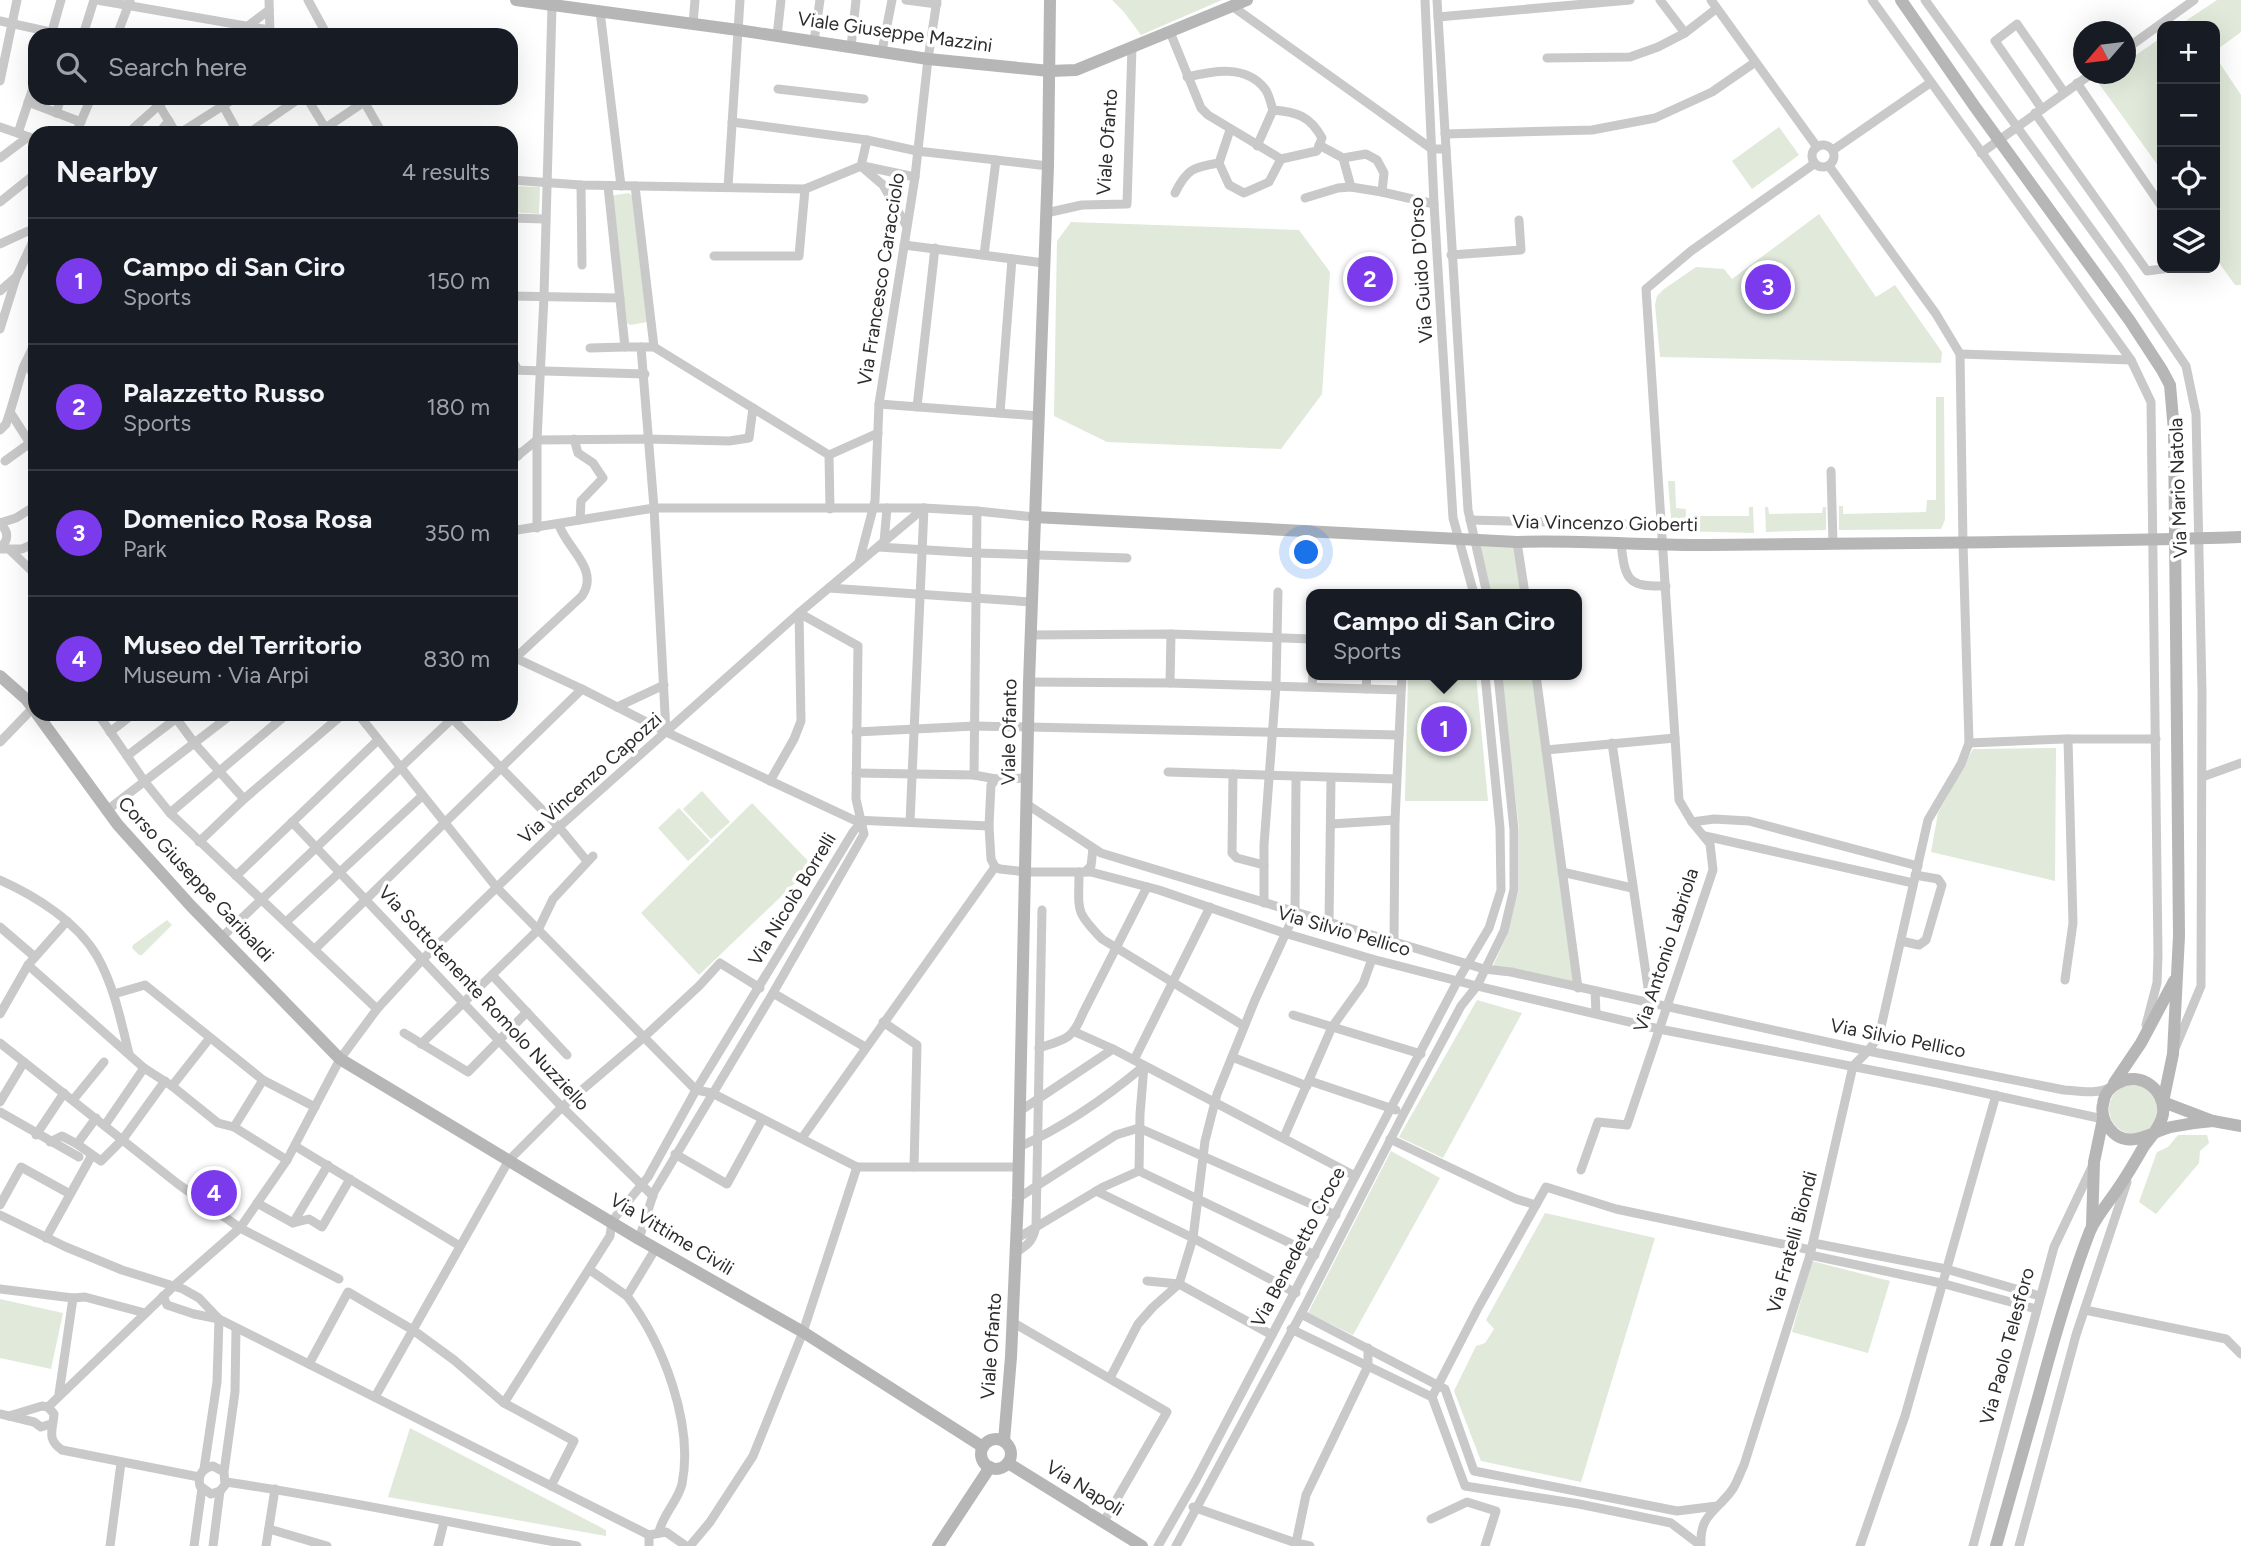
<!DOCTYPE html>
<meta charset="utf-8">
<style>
body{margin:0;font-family:Figtree,sans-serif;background:#242831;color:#f1f3f6}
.controls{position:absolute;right:21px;top:21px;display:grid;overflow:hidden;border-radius:14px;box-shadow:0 7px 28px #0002}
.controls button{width:63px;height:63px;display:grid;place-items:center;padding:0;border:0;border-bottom:2px solid #363941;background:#171b24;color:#f1f3f6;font:35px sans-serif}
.compass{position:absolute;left:2073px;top:21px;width:63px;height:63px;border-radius:50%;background:#171b24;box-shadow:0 7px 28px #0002;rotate:242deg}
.you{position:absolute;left:1307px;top:553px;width:24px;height:24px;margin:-18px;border:5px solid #fff;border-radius:50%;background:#1a73e8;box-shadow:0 0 0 10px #1a73e833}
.badge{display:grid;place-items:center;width:46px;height:46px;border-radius:50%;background:#7c3aed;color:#fff;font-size:23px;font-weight:700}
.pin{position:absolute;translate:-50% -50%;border:4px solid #fff;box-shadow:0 2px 7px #0006}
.popup{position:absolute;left:1306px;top:589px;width:276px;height:91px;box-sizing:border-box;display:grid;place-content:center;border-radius:14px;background:#171b24;filter:drop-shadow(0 2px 5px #0005);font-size:23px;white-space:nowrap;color:#9ea1a6}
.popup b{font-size:26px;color:#f1f3f6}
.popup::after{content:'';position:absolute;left:50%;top:100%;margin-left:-14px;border:14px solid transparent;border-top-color:#171b24}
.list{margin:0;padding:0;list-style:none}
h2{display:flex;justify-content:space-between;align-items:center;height:91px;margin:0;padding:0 28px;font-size:30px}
h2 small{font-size:23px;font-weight:400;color:#9ea1a6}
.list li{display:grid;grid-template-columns:46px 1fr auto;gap:21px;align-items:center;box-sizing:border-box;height:126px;padding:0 28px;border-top:2px solid #363941}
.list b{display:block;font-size:26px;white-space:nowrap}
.list p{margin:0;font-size:23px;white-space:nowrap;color:#9ea1a6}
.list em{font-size:23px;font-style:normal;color:#9ea1a6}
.icon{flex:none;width:38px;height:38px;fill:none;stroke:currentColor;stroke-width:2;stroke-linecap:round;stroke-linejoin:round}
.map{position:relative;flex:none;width:2241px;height:1546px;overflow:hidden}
.search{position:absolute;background:#171b24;box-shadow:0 7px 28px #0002;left:28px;top:28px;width:490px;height:77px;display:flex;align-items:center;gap:18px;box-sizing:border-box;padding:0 24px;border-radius:21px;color:#9ea1a6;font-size:26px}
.panel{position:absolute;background:#171b24;box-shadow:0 7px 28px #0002;left:28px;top:126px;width:490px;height:595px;border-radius:21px}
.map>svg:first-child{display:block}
.green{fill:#e0e9da}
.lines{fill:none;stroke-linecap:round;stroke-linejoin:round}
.street{stroke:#c9c9c9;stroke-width:9}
.secondary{stroke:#b6b6b6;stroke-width:12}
.labels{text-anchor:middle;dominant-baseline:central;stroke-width:7;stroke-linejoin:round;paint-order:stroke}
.street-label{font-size:19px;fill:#2c2c2c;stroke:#fff}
</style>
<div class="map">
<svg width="2241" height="1546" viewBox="0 0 2241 1546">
<rect width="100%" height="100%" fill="#fff"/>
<g class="green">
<path d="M1112,0H1222L1141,35L1124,12Z"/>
<path d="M2217,0H2241V32L2215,51V26H2178Z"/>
<path d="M2162,37V171L2097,81L2108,74H2126V62Z"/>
<path d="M2215,56L2241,95V285H2235L2215,257Z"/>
<path d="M1779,127L1799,155L1752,189L1732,161Z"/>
<path d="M511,186L540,187L539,214L511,212Z"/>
<path d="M629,193L632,196L647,322L630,325L627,323L612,198L615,195Z"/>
<path d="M1819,214L1876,297L1895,285L1942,352L1941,363L1660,357L1655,305L1657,296L1664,289L1696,267L1724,269L1732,279Z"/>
<path d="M1071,222L1299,230L1330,272L1322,394L1281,449L1107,442L1054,416L1057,241Z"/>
<path d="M1936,397H1944L1945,520L1941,529L1839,530V506H1843V514L1926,512L1927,500H1936Z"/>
<path d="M1668,481H1675L1676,508L1686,509V516H1749V507H1753L1754,533L1677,531L1671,518Z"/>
<path d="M1765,507H1768L1769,514L1822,513L1823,507H1826V530L1766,532Z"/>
<path d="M1479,544L1514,545L1521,594H1491Z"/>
<path d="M1408,675H1476L1488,801H1405Z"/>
<path d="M1501,675H1532L1574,983L1493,966L1507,935L1519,889V829Z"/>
<path d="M2056,748L2055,881L1931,852L1938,813L1973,749Z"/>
<path d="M702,791L730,822L711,839L683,809Z"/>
<path d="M752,803L813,866L699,975L641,913Z"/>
<path d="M679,808L710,841L688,861L658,828Z"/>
<path d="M167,920L172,925L142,955H139L132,948L133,945Z"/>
<path d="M1477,1000L1522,1013L1443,1158L1399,1137Z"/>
<circle cx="2134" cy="1109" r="25"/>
<path d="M2178,1135H2207L2209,1143L2200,1151L2199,1163L2156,1214L2139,1202L2157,1152L2168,1147Z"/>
<path d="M1391,1151L1440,1178L1353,1335L1308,1313Z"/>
<path d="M1545,1213L1655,1238L1581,1482L1481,1461L1454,1391L1476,1346L1485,1343L1494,1329L1486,1320Z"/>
<path d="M1812,1261L1890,1281L1868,1353L1792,1332Z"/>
<path d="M0,1299L63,1313L51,1369L0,1358Z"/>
<path d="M410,1428L606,1530V1536L388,1497Z"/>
</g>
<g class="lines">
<g class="street">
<path d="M97,0L269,30"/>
<path d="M269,0L270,33"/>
<path d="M308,0L327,35"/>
<path d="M906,0L937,4"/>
<path d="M1425,0L1434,204L1453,518L1474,594"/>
<path d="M1437,0L1468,510L1487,594"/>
<path d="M1660,0L1685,33L1716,9"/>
<path d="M1711,0L1817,147"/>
<path d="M1872,0L2131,360L2151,402L2158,955L2157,983L2146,1025"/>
<path d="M1925,0L2120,269L2186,366L2196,414L2202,692L2201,986L2176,1046"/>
<path d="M1232,6L1432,149H1446"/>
<path d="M600,11L621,186"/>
<path d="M1438,17L1630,0"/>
<path d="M0,21L64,35"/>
<path d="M693,24L695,0"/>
<path d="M1170,32L1201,108L1208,115L1281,159L1269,182L1244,193L1229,185L1219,163L1230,130"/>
<path d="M51,35L61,0"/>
<path d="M83,35L94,0"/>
<path d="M117,35L130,1"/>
<path d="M236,35L269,10"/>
<path d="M777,36L781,0"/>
<path d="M814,41L820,0"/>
<path d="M851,47L856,0"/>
<path d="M2126,49L2194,0"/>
<path d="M882,51L892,0"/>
<path d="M1547,58L1630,57L1658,47L1685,33"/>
<path d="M1187,77C1213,71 1246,64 1265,89C1269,94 1271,104 1273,110"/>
<path d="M0,81L17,0"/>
<path d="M2077,83L2162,207"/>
<path d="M778,89L864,99"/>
<path d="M219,98L238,133"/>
<path d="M307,98L327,131"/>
<path d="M362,98L382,133"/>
<path d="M28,102L81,122"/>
<path d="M159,105L176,133"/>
<path d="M2042,109L1995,41L2017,24L2064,92"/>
<path d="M56,113L61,98"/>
<path d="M2035,113L2147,271L2170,268"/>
<path d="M732,122L867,140L917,151L1048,166"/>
<path d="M0,127L35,139"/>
<path d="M18,133L35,82"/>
<path d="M76,133L91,98"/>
<path d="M128,133L167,98"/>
<path d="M159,133L169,121"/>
<path d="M180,133L235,98"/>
<path d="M249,133L300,98"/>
<path d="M318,133L364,102"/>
<path d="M1445,134L1592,130L1655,118L1712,92L1754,63"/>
<circle cx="1823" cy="156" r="11"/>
<path d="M1319,145L1343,158L1366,154L1377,160L1384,173L1382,192L1351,187L1343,158"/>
<path d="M1257,146L1273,110C1297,112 1310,116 1322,138L1317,151L1281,159"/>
<path d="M1833,150L1930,83"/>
<path d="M1981,153L2091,74"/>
<path d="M0,158L28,137"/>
<path d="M861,166L883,185L906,225"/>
<path d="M863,166L915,177"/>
<path d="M511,180L581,185L805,189L861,166L867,140"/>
<path d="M581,185L582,265"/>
<path d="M608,186L625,347H654L635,186"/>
<path d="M728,187L740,0"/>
<path d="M1382,192L1434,204"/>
<path d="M1175,193C1187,169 1193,167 1219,163"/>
<path d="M1305,198L1338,188L1351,187"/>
<path d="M0,202L35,174"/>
<path d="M1046,213L1082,205L1127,204L1132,47"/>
<path d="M511,218L544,219"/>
<path d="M0,244L28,231L35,233"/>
<path d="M904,245L1044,263"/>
<path d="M984,255L996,160"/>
<path d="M1451,255L1521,250L1519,220"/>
<path d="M714,256H799L805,189"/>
<path d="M0,291L15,278"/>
<path d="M511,296L620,298"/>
<path d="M0,329L16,278L35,237"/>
<path d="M35,343L23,368L10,412L35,451"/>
<path d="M641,347L654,508L666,732"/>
<path d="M654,347L829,455L830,509"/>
<path d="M590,348L625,347"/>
<path d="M1960,354L2131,360"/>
<path d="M511,358L518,370"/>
<path d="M28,362L26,363L35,377"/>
<path d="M511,370L645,374"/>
<path d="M879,404L1039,416"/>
<path d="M917,407L935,248"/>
<path d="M1000,413L1012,259"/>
<path d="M0,430L6,424L10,412"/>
<path d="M574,439L578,453L593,463L603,478L581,501L580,520"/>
<path d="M511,444L518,456"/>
<path d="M829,455L878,433"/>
<path d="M5,461L30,443"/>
<path d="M511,461L537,440L647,439L729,441L749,438L753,408"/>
<path d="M1831,471L1833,543"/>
<path d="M1470,520L1662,525"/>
<path d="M0,523L16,518L35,506"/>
<path d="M0,524C9,531 9,541 0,547"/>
<path d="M537,528V440L544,296L552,6"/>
<path d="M511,531L654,508H924L977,511L1034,517"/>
<path d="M884,542L887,508"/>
<path d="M1517,542L1525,594"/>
<path d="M1621,543C1625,581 1628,587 1666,586"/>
<path d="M878,547L977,553L1127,558"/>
<path d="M0,549H22L35,543"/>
<path d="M10,550L35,574"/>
<path d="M859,562L875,501L879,404L915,177L928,59L937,0"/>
<path d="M829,588L1031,602"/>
<path d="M1030,635L1171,634L1311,639"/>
<path d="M511,656L582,689L666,732L854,820L989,826"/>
<path d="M512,661L582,596C600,569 567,549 559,525"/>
<path d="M1536,675L1578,988"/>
<path d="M1029,682L1170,683L1401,690"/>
<path d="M1170,683L1171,634"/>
<path d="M1312,686L1313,675"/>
<path d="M1366,689L1367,675"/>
<path d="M617,707L664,685"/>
<path d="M98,714L145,782L170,813L377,1009"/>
<path d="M173,714L195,744L244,799"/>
<path d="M358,714L497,888L696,1090L712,1093L857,1167H1019"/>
<path d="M452,718L559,827L587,861"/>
<path d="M110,732L133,714"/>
<path d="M856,732L975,726L1399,735"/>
<path d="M0,742L33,708"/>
<path d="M1612,743L1650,1001"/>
<path d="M1969,743L2064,739H2156"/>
<path d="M1546,750L1675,738"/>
<path d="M127,756L182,714"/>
<path d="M1168,772L1396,779"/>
<path d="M856,773L974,775L996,779"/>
<path d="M1233,774L1232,853L1237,858L1264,865"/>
<path d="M974,775L977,511"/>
<path d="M2202,777L2241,763"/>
<path d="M1028,778L996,779L991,785L989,826L991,859L995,867L1000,869L1026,872H1091L1159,890L1281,932L1372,959L1477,986L1659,1029L1938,1083L2103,1119"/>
<path d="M770,781L794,739L801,721L799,613"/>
<path d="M1028,805L1101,853L1484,969L1511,972L1868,1051L2064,1090C2080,1091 2096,1095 2111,1087"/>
<path d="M106,811L232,714"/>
<path d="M170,813L287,714"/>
<path d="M292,822L562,1107L653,1196"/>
<path d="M910,822L924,508"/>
<path d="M1692,822L1714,819L1749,821L1918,866"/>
<path d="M1331,824L1395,820"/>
<path d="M1705,836L1913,883"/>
<path d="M199,842L244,799L343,714"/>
<path d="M1079,872C1079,911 1074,910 1102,939L1244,1026"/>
<path d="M1085,872L1091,866L1093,848"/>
<path d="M1562,872L1632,888"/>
<path d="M236,876L377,741"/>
<path d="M0,880C36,896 77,922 97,956C114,986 121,1021 129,1054"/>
<path d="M1264,903V845L1276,685L1278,592"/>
<path d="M286,922L422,796"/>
<path d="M1329,922L1331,779"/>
<path d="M0,927L35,957"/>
<path d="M222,937L457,714"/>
<path d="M1901,941L1919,945L1926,940L1942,885L1938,879L1915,875"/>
<path d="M1394,942L1395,820L1402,675"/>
<path d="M315,949L582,689"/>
<path d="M28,965L144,1068L172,1086L218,1123L234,1127L287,1160"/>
<path d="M492,975L567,1055"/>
<path d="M2065,980L2073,923L2068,739"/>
<path d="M1595,991L1596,1013"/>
<path d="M773,993L865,1047"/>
<path d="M114,994L145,985L263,1080L315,1107"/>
<path d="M0,1014L28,965L67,921"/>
<path d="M1293,1015L1421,1054"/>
<path d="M883,1022L917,1045L914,1167"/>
<path d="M1075,1032L1113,1049L1355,1176"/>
<path d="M404,1033L468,1072L527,1012"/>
<path d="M0,1043L178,1184L240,1228L339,1279"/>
<path d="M421,1044L538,930L553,899L593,856"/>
<path d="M1039,1048C1066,1039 1072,1040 1083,1013L1147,887"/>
<path d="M1232,1057L1307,1086"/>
<path d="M1134,1060L1210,907"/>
<path d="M1310,1081L1396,1110"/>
<path d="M172,1086L209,1039"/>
<path d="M73,1100L104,1062"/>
<path d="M0,1102L24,1062"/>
<path d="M1020,1111L1113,1049"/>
<path d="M0,1112L79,1157"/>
<path d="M96,1118L77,1144L101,1161L123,1139L165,1081"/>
<path d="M105,1125L144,1068"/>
<path d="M234,1127L263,1080"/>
<path d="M36,1135L64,1093"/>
<path d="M1284,1137L1332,1027L1363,984L1372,959"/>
<path d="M802,1138L995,867"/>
<path d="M1390,1139L1516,1199L1536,1205"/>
<path d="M50,1142L62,1136L77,1144"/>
<path d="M295,1146L460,1246"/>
<path d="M1019,1147C1062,1128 1108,1096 1144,1066"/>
<path d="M675,1154L727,1184L762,1120"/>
<path d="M1581,1170L1598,1122L1627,1125L1713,870L1710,844L1692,822L1679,800L1646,289L1691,251L1814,164"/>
<path d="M1139,1171L1140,1114L1144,1066"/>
<path d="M1096,1191L1193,1238L1296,1293"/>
<path d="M1018,1198L1116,1135L1139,1128L1336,1215"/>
<path d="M257,1203L293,1223L309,1219L322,1227L350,1179"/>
<path d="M0,1205L21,1167L70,1194"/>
<path d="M0,1215L66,1247L122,1270L183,1289L199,1298L219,1319"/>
<path d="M293,1223L328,1165"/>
<path d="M46,1238L92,1155"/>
<path d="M639,1239L654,1192L773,993L864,834L856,799L858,646L799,613"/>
<path d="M1016,1239L1103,1187L1139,1171L1315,1255"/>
<path d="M1813,1243L1946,1269L2040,1296"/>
<path d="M656,1248L627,1296C663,1343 694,1424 682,1484C678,1501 663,1514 659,1532"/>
<path d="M1015,1253C1028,1245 1033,1241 1036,1226L1042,910"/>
<path d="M1810,1255L1941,1283L2036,1309"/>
<path d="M590,1270L627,1296"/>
<path d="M1147,1281L1179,1284L1272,1335"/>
<path d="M0,1289L73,1298L85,1297L145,1313"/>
<path d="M163,1296L167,1305L194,1314L219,1319L649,1535L666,1532L686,1546"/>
<path d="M2085,1310L2226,1339L2241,1354"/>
<path d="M1301,1314L1445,1389L1474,1471L1677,1511L1717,1506"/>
<path d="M1012,1322L1167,1412L1103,1523"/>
<path d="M1291,1329L1432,1397"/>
<path d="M309,1364L348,1292L413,1330L454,1360L504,1403L574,1441L551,1486"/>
<path d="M1110,1378L1138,1324L1153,1307L1179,1284L1193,1238L1205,1141L1217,1094L1255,1000L1295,913L1296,777"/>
<path d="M59,1394L73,1298"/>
<path d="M375,1397L509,1160L562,1107L643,1038L699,986L720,963L760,988"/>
<path d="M504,1403L610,1236L612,1221L648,1177L696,1090L853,832L862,821"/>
<path d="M48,1407L175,1285L240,1228L287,1160L340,1059L377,1009L422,960L559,827L799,613L924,508"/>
<path d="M48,1407L54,1414C53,1430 46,1439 62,1450L199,1477"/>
<path d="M0,1414L34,1422L41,1427L51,1424"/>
<path d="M9,1416L42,1406L48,1407"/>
<path d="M204,1469L217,1382L219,1319"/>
<path d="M224,1472L213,1466C203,1468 197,1475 200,1486L211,1494L220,1491L225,1485L224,1472L235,1392L236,1328"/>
<path d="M226,1482C344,1499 460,1525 577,1546"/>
<path d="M1193,1507L1296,1543L1310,1546"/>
<path d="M1431,1519L1467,1502L1496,1511L1485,1546"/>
<path d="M269,1529L327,1546"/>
<path d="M1296,1543L1306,1495L1368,1366V1348"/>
<path d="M1700,1545L1671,1523L1579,1504L1465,1486L1432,1397L1478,1308L1546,1187L1616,1209L1811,1250"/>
<path d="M110,1546L121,1463"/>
<path d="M194,1546L202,1488"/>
<path d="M213,1546L220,1491"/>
<path d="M266,1546L275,1489"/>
<path d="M438,1546L444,1522"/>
<path d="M649,1546V1535"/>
<path d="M690,1546L710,1522L753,1456L803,1332L857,1167"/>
<path d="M1158,1546L1196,1480L1458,980L1489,928L1501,890L1500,828L1485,675"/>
<path d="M1176,1546L1301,1314L1404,1113L1461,1006L1477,986L1504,931L1514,889V830L1498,675"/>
<path d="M1701,1546C1699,1515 1716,1512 1732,1490C1737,1483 1740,1473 1744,1465L1810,1255L1853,1066L1868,1051L1879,1036L1928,820L1961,764L1969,743L1963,543L1960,354L1936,314L1829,166"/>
<path d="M1860,1546L1905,1416L1996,1095"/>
<path d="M1973,1546L2054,1247L2092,1167"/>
<path d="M2019,1546L2076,1335L2127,1182"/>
</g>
<g class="secondary">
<path d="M516,0L738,30L928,59L1050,71L1076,70L1247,0"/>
<path d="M1901,0L1975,107L2130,321L2162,370L2170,385L2174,431L2179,936L2173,1054L2163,1102"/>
<path d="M1034,517L1517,542C1578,540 1638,545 1698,545C1879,543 2060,543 2241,537"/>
<path d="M0,676L26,699L35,711"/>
<path d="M37,714L118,825L191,906L340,1059L639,1239L803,1332L983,1447"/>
<path d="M2114,1083L2141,1043L2174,981"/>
<path d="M2163,1102L2213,1121L2241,1126"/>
<path d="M2092,1226L2094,1162L2103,1119"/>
<circle cx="996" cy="1454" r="15"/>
<path d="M1004,1441L1011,1357L1018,1198L1029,682L1048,166L1050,0"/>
<path d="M1008,1463L1142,1546"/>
<path d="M938,1546L990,1467"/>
<path d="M1996,1546C2010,1496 2024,1447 2038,1398C2053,1342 2069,1285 2090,1231C2097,1215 2110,1201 2119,1187C2128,1174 2136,1160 2144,1146C2151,1137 2161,1126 2163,1114C2166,1090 2140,1070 2118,1083C2110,1087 2104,1095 2103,1104C2101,1112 2104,1122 2109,1128C2127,1152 2150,1132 2171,1127C2185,1124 2199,1122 2213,1121"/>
</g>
</g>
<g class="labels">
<g class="street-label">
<text transform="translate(895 32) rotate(8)">Viale Giuseppe Mazzini</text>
<text transform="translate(1107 142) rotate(-86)">Viale Ofanto</text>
<text transform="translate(1421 270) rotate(-94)">Via Guido D'Orso</text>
<text transform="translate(881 279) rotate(-81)">Via Francesco Caracciolo</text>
<text transform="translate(2178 488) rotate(-92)">Via Mario Natola</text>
<text transform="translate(1605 523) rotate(1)">Via Vincenzo Gioberti</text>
<text transform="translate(1009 732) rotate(-89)">Viale Ofanto</text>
<text transform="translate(590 778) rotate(-42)">Via Vincenzo Capozzi</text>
<text transform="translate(196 879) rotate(47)">Corso Giuseppe Garibaldi</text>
<text transform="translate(792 899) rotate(-59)">Via Nicolò Borrelli</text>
<text transform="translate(1344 931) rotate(16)">Via Silvio Pellico</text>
<text transform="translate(1666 950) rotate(-72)">Via Antonio Labriola</text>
<text transform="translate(484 998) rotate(47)">Via Sottotenente Romolo Nuzziello</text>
<text transform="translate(1898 1038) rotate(11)">Via Silvio Pellico</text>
<text transform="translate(672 1234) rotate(31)">Via Vittime Civili</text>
<text transform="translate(1792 1242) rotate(-75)">Via Fratelli Biondi</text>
<text transform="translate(1298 1247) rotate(-62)">Via Benedetto Croce</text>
<text transform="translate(991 1346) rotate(-86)">Viale Ofanto</text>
<text transform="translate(2007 1346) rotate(-75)">Via Paolo Telesforo</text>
<text transform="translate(1085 1488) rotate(32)">Via Napoli</text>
</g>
</g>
</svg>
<div class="controls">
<button>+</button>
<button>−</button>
<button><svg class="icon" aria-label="locate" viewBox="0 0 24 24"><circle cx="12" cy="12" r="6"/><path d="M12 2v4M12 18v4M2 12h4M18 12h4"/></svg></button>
<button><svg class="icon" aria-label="layers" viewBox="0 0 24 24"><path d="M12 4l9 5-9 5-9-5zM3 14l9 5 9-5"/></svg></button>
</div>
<svg class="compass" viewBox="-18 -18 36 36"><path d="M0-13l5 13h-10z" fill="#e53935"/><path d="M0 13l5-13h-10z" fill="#9ea1a6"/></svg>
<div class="you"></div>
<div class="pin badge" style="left:1444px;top:729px">1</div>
<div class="popup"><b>Campo di San Ciro</b>Sports</div>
<div class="pin badge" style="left:1370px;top:279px">2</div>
<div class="pin badge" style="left:1768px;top:287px">3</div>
<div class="pin badge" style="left:214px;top:1193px">4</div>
<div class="search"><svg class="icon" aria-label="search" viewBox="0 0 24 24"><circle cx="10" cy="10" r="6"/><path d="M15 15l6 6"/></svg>Search here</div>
<section class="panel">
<h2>Nearby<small>4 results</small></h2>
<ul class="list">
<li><span class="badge">1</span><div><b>Campo di San Ciro</b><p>Sports</p></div><em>150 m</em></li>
<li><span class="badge">2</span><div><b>Palazzetto Russo</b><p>Sports</p></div><em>180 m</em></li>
<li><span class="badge">3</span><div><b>Domenico Rosa Rosa</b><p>Park</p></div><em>350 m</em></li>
<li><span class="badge">4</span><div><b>Museo del Territorio</b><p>Museum · Via Arpi</p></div><em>830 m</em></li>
</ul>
</section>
</div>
